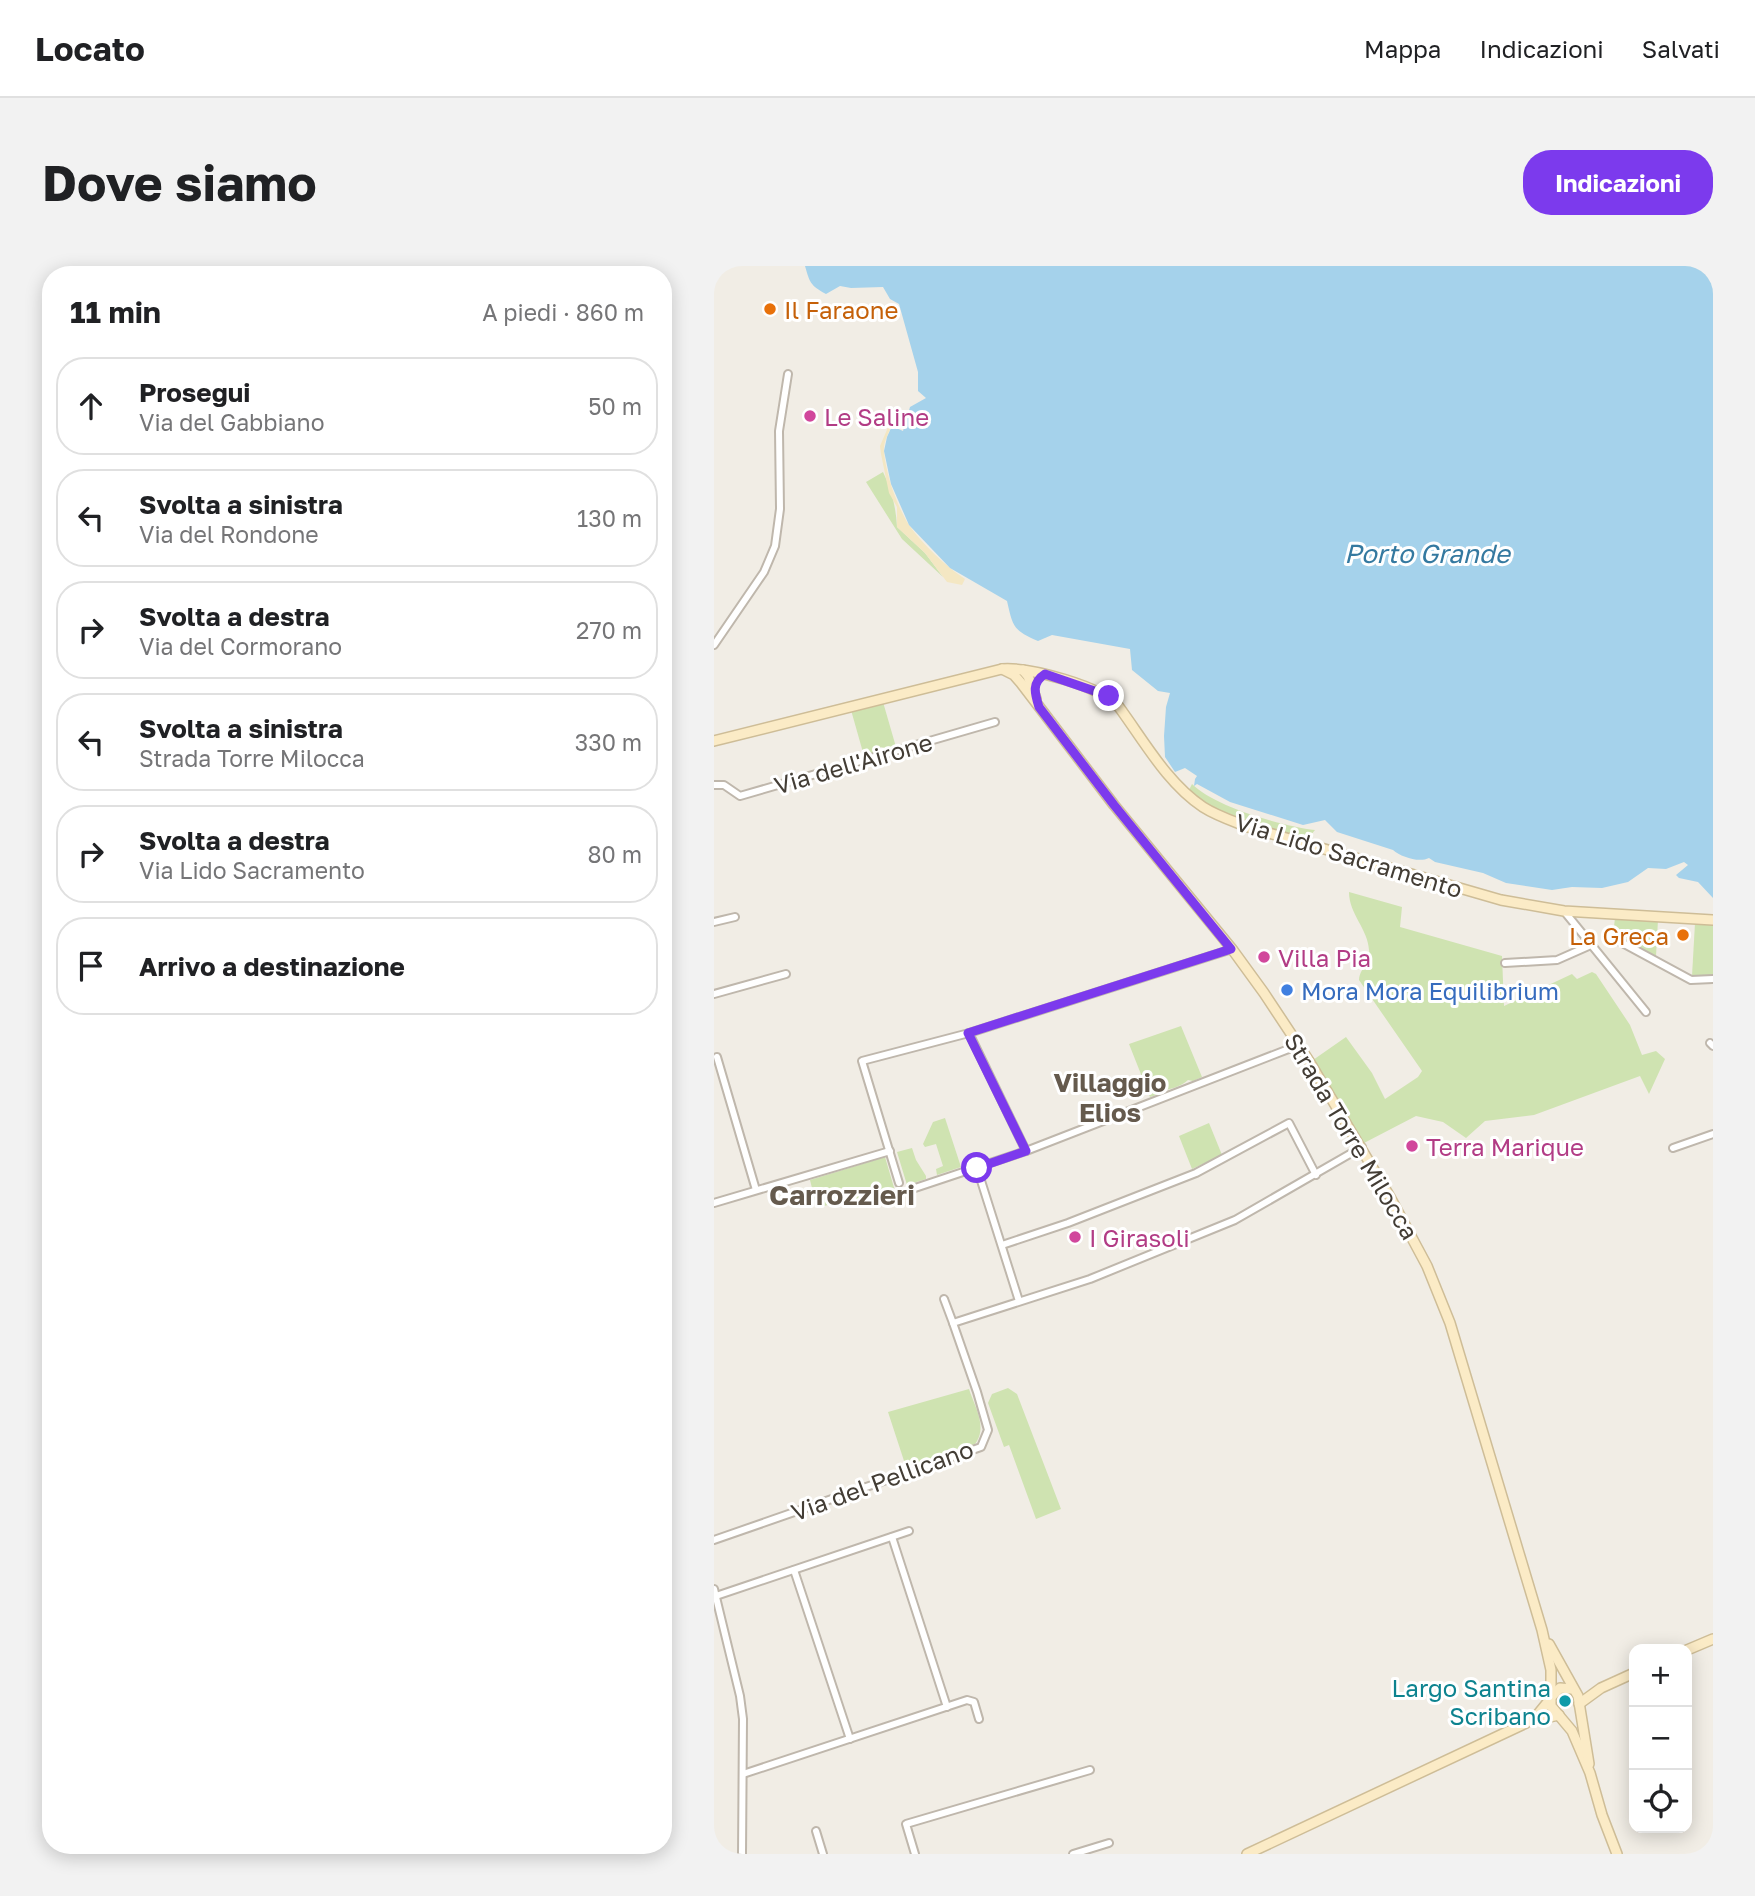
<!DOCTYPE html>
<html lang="it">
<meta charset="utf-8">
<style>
body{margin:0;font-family:"Golos Text",sans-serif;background:#f2f2f2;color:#202124}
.controls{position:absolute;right:21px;bottom:21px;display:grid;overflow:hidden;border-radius:14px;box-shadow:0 4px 18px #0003}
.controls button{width:63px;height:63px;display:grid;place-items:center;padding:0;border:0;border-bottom:2px solid #e0e0e0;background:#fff;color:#202124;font:35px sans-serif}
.stop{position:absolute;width:21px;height:21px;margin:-16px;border:5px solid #7c3aed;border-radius:50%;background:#fff}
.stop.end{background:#7c3aed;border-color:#fff;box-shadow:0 2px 7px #0008}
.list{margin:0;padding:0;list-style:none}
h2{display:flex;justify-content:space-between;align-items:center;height:91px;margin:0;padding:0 28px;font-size:30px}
h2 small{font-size:23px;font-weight:400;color:#757577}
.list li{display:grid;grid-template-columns:46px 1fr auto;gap:21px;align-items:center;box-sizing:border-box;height:98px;margin:0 14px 14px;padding:0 14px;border:2px solid #e0e0e0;border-radius:28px}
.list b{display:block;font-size:26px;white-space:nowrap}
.list p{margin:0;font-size:23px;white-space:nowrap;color:#757577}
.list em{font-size:23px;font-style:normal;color:#757577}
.icon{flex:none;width:38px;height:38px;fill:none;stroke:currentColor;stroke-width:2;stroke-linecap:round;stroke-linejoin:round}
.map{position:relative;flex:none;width:999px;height:1588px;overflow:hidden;border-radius:28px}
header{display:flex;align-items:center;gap:42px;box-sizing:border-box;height:98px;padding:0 35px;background:#fff;border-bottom:2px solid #e0e0e0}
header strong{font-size:33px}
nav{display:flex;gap:38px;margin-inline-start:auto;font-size:24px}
.intro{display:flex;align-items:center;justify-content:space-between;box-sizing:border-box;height:168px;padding:0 42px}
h1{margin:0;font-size:49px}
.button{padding:18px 32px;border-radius:28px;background:#7c3aed;color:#fff;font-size:24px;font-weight:700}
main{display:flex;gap:42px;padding:0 42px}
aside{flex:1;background:#fff;border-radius:28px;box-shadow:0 4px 18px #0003}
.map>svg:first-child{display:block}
.green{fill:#cfe3b1}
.sand{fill:#f4e7c3}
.water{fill:#a5d2eb}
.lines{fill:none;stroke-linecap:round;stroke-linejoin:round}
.street-casing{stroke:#bfb7ac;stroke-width:10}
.secondary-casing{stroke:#cebd97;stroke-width:12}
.street{stroke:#fff;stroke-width:6}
.secondary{stroke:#fbebc6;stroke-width:9}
.route{stroke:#7c3aed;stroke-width:9}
.food-dot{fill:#e8710a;stroke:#fff;stroke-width:2.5}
.hotel-dot{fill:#d1479c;stroke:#fff;stroke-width:2.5}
.shop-dot{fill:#3f7fe0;stroke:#fff;stroke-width:2.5}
.culture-dot{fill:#0f9aa8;stroke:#fff;stroke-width:2.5}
.labels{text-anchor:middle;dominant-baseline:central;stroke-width:6;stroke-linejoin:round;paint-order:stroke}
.food-label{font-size:24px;fill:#c56008;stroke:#fff;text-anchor:start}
.hotel-label{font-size:24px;fill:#b23c85;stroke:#fff;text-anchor:start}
.street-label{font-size:24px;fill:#433d35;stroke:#fff}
.shop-label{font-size:24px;fill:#366cbe;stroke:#fff;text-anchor:start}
.culture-label{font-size:24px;fill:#0d838f;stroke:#fff;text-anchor:end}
.water-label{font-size:26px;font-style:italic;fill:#3479a0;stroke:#fff}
.neighbourhood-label{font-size:26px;font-weight:bold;fill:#655a4d;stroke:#fff}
.quarter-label{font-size:28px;font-weight:bold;fill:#655a4d;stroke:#fff}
</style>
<header>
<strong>Locato</strong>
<nav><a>Mappa</a><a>Indicazioni</a><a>Salvati</a></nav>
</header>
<div class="intro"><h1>Dove siamo</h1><a class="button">Indicazioni</a></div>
<main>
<aside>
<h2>11 min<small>A piedi · 860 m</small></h2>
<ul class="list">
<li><svg class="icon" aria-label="ahead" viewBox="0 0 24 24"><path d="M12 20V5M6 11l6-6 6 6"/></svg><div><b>Prosegui</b><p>Via del Gabbiano</p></div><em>50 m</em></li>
<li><svg class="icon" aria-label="left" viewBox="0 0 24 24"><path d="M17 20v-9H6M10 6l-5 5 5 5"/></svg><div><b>Svolta a sinistra</b><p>Via del Rondone</p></div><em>130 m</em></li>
<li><svg class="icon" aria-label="right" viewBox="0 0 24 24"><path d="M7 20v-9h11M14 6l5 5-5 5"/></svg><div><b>Svolta a destra</b><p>Via del Cormorano</p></div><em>270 m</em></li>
<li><svg class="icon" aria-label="left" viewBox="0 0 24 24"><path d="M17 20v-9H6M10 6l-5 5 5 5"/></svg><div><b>Svolta a sinistra</b><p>Strada Torre Milocca</p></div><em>330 m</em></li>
<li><svg class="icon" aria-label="right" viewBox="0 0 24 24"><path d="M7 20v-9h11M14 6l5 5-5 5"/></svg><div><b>Svolta a destra</b><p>Via Lido Sacramento</p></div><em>80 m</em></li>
<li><svg class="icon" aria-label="arrive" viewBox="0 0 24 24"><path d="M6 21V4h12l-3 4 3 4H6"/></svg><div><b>Arrivo a destinazione</b></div></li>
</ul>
</aside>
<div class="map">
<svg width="999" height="1588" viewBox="0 0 999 1588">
<rect width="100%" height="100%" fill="#f1ede5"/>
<g class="green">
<path d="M169,206C178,224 182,242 183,261L211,287L229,311L188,273L152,216Z"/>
<path d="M169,436L182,481L171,484L168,481L163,483V486L150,490L137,444Z"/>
<path d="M478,518C501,541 568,560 601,564L592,575C551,563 508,553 475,524Z"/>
<path d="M635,626L688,641L686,661L788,690L790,740L858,708L863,713L878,706L882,708L916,759L928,789L942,785L951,793L935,828L926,810L820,849L771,855L752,872L729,856L702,850L650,877L599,794L632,771L658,807L671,833L704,811L708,805L645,714C646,700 657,700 655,684C654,663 635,648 635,626Z"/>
<path d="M901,652L944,654L942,690L909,672L899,669Z"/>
<path d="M981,657L999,658V711L989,712L978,710Z"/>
<path d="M467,760L488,811L479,815L474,814C466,821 457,823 446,825V828L436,831L415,778Z"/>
<path d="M231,852L247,901L223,909L222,903L229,900L222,878L211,881L209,878L219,856Z"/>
<path d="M495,857L508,889L478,903L465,870Z"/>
<path d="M198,882L202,894L212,910V913L193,919L183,886Z"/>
<path d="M171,891L181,925L133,938L131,934L103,942L96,914Z"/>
<path d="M294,1122L303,1128L347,1243L322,1253L295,1179L290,1181L274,1137L278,1128Z"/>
<path d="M255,1123C261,1141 274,1162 261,1178L192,1201L174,1146Z"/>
</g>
<path class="sand" d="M175,159L178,160C174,168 169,177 170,186C172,209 183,240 195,259C208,278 233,301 251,313L248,319L233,316L211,287L183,261V241L175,227L167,188L166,180Z"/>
<path class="water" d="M91,0H999V632L984,616L965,612L962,609L974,599L970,596L952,603L934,602L914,616L888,622L858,621L838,624L792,617L769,607L721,596L715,592C705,597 687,591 679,584L623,566L611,554L589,559L516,536L483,518L480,520L481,513L483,510L471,502L461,506L451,491L450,470L452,441L456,427L444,425L418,404L416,383L338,369L324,375C299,364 299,361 293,335L236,302L195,259L177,218L170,185L173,171L178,160L189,165L196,141L212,132L204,125V106L185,38L176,33L169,21L137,22L126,20L112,28C96,19 96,17 91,0Z"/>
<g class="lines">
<g class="street-casing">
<g id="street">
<path d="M0,379L50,306L61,280L66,243L65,165L74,108"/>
<path d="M0,519H10L26,530L281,456"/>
<path d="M850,645L932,746"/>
<path d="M0,656L21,651"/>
<path d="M903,674L977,714L999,713"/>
<path d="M791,697L843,694L877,679"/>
<path d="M0,728L72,708"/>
<path d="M255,767L312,885"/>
<path d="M996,777L999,780"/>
<path d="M3,791L42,924"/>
<path d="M959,882L999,868"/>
<path d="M263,902L305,1035"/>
<path d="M185,917L148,795L255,767L518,683"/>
<path d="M201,922L312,885L585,779"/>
<path d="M0,937L176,885"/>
<path d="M288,979L354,957L482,907L575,857L602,909"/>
<path d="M230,1033L239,1057"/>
<path d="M178,1271L233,1441"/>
<path d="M0,1274L267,1181L274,1164L263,1126L239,1057L376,1013L521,954L648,881"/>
<path d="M80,1304L136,1473"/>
<path d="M0,1323L26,1430L29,1453L28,1588"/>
<path d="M2,1330L195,1265"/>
<path d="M29,1508L253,1434L260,1436L265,1453"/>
<path d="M102,1565L109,1588"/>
<path d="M201,1588L192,1558L376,1504"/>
<path d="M359,1588L395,1577"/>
</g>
</g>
<g class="secondary-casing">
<g id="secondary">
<path d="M288,403L300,409L307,417L400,539L518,683L550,727L595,795L676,931L713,1000L736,1057L828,1364L837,1404V1440L858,1465L876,1507L888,1549L903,1588"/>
<path d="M309,404L314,410L322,433"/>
<path d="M0,475L288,403C316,401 387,420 405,441C430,475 453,517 489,541C503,550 519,555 534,561L787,634L850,645L999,654"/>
<path d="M835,1378L864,1430L875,1498"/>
<path d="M973,1384L999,1373"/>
<path d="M837,1431L846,1422L858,1423"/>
<path d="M865,1438L887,1422L920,1407"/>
<path d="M817,1455L845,1449"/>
<path d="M533,1588L812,1457L824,1448L837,1432"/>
</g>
</g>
<use href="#street" class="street"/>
<use href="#secondary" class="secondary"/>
</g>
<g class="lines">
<path class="route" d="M263,902L312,885L254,767L517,683L400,539L325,441C321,428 317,417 331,408L395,430"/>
</g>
<g class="food-dot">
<circle cx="56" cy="43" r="7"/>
<circle cx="969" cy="669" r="7"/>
</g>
<g class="hotel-dot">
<circle cx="96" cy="150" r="7"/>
<circle cx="550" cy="691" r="7"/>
<circle cx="698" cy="880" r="7"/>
<circle cx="361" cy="971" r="7"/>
</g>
<circle class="shop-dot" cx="573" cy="724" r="7"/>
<circle class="culture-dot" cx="851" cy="1435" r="7"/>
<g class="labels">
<g class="food-label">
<text x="70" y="43">Il Faraone</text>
<text x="955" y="669" text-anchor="end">La Greca</text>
</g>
<g class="hotel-label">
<text x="110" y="150">Le Saline</text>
<text x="564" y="691">Villa Pia</text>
<text x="712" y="880">Terra Marique</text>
<text x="375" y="971">I Girasoli</text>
</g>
<g class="street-label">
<text transform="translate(139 497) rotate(-16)">Via dell'Airone</text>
<text transform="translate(635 589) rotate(17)">Via Lido Sacramento</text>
<text transform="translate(638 870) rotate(59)">Strada Torre Milocca</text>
<text transform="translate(168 1214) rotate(-20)">Via del Pellicano</text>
</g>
<g class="shop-label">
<text x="587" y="724">Mora Mora Equilibrium</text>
</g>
<g class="culture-label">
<text x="837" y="1421">Largo Santina<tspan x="837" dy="28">Scribano</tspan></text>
</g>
<g class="water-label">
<text x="713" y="287">Porto Grande</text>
</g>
<g class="neighbourhood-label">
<text x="396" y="816">Villaggio<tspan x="396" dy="30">Elios</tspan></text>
</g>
<g class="quarter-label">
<text x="128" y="928">Carrozzieri</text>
</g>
</g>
</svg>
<div class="controls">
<button>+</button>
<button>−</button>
<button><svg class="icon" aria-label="locate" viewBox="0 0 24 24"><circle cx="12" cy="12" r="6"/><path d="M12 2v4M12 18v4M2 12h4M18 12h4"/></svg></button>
</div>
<div class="stop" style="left:263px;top:902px"></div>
<div class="stop end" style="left:395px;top:430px"></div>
</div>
</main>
